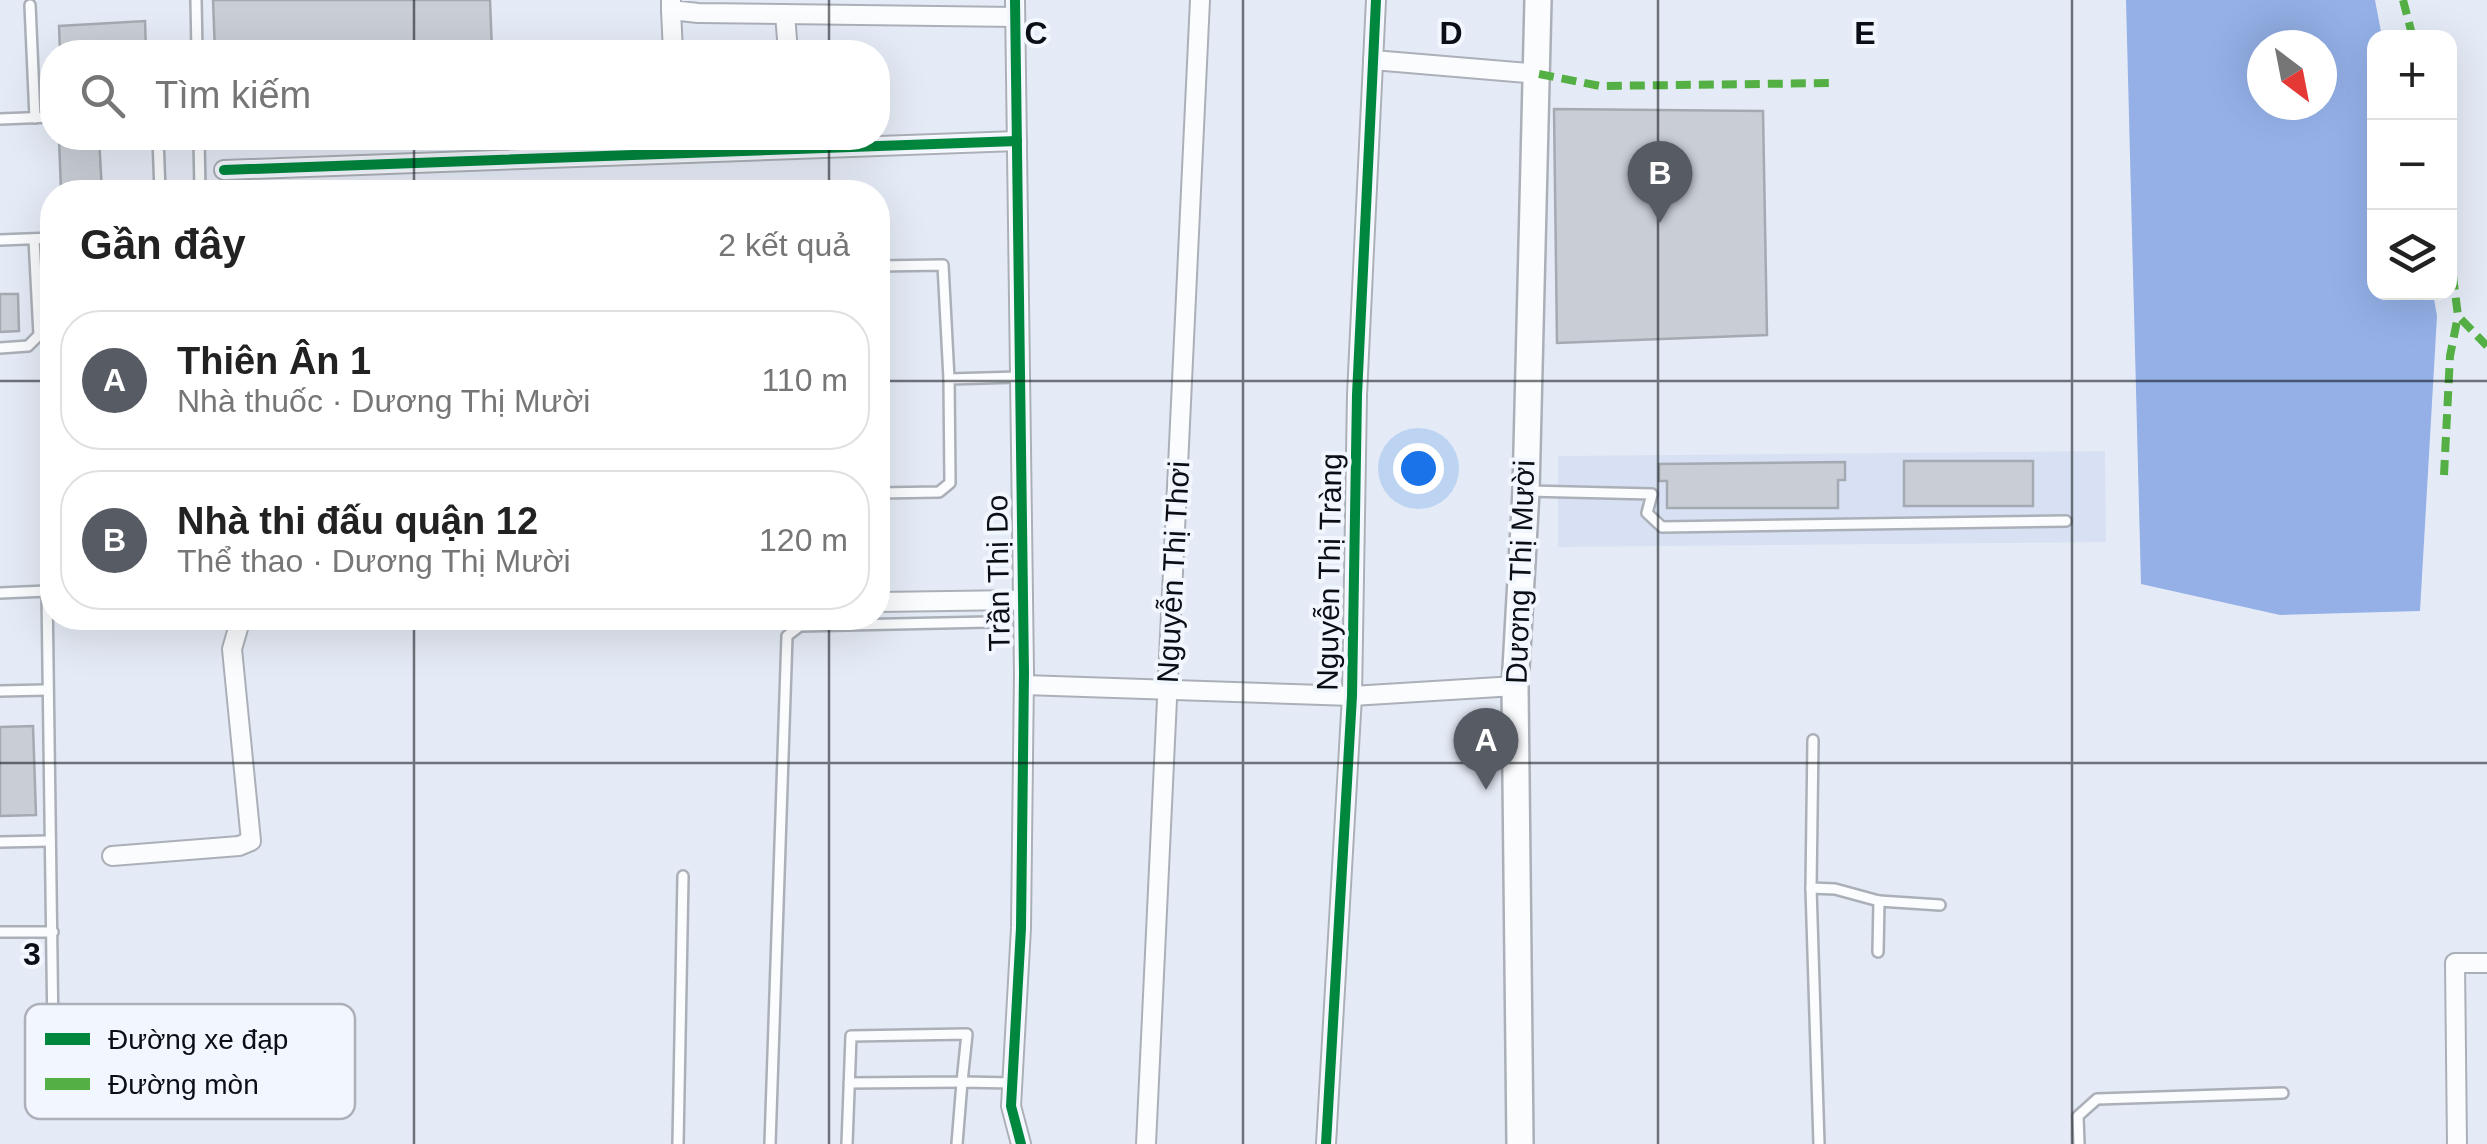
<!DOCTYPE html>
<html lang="vi">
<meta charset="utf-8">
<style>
body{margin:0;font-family:Helvetica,sans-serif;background:#f6f6f6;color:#222}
.controls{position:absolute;right:30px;top:30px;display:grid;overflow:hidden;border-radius:20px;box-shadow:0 10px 40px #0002}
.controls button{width:90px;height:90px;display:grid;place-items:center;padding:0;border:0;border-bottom:2px solid #e0e0e0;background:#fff;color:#222;font:50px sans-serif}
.compass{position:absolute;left:2247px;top:30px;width:90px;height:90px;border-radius:50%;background:#fff;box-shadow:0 10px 40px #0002;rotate:148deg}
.you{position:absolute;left:1418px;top:468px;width:35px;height:35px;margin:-25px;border:8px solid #fff;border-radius:50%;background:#1a73e8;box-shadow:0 0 0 15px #1a73e833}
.badge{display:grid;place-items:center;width:65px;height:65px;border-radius:50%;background:#575b63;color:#fff;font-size:32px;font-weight:700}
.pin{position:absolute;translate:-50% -82px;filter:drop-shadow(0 2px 5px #0008)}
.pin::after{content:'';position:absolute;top:52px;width:35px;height:30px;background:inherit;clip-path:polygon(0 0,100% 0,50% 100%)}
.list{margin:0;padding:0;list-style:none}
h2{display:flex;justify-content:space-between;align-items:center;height:130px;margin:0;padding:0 40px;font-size:42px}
h2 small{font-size:32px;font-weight:400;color:#767676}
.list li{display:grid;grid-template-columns:65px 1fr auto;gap:30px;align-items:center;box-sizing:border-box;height:140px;margin:0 20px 20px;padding:0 20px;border:2px solid #e0e0e0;border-radius:40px}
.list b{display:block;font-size:38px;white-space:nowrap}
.list p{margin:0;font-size:32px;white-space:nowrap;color:#767676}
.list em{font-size:32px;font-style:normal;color:#767676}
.icon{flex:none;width:55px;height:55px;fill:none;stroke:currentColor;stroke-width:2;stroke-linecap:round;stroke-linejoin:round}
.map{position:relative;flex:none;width:2487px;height:1144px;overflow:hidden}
.search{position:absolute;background:#fff;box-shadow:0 10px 40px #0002;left:40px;top:40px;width:850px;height:110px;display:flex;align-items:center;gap:25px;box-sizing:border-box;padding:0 35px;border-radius:40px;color:#767676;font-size:38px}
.panel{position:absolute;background:#fff;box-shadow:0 10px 40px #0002;left:40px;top:180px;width:850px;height:450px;border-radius:40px}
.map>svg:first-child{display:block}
.built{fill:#d7e1f3}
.water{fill:#94b0e7;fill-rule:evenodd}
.building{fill:#c9ced6;stroke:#a5aab2;stroke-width:2.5}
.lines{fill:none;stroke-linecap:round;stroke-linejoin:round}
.lane-casing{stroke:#abb0b8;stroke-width:14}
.street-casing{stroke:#abb0b8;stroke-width:22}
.secondary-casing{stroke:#abb0b8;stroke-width:30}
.lane{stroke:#fbfcfe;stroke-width:9}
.street{stroke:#fbfcfe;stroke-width:18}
.secondary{stroke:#fbfcfe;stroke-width:25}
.quiet{stroke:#54b044;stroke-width:8;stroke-dasharray:15 8;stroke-linecap:butt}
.cycleway-casing{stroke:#f2f6fe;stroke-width:16}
.cycleway{stroke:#00873e;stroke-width:10}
.grid{fill:none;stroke:#0b0e14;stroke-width:2.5;stroke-opacity:0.55}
.labels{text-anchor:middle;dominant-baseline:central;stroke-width:8;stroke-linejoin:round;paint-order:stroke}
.street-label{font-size:30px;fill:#0b0e14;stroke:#f2f6fe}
.key{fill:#f2f6fe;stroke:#adb0b8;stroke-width:2.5}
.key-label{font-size:28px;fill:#0b0e14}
.grid-label{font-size:32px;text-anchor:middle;font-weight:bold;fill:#0b0e14;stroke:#f2f6fe;stroke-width:8;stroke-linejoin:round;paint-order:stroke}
</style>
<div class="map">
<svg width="2487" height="1144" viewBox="0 0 2487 1144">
<rect width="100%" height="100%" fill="#e5ebf6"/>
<path class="built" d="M2105,451L2106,542L1558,547V456Z"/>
<path class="water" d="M2126,0H2375L2382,37L2374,38V292L2433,293L2437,316L2420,611L2280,615L2141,584ZM2262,45H2322V105H2262Z"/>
<g class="building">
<path d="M213,0H490L492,52H215Z"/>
<path d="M145,21L146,52H60L59,26Z"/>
<path d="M1554,109L1763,111L1767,335L1557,343Z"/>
<path d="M59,138H99L102,192H61Z"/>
<path d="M0,294H18L19,331L0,332Z"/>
<rect x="1904" y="461" width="129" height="45"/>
<path d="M1845,462V480H1838V508H1667V481H1659V464Z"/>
<path d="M33,726L36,815L0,816V727Z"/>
</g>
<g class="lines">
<g class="lane-casing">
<g id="lane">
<path d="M196,0L197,52"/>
<path d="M30,5L35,118"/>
<path d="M0,119L52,117"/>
<path d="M158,138L160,192"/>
<path d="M199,138L200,192"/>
<path d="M0,240L52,238"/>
<path d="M878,266L943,265L949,379"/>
<path d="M0,348L28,346L39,335L34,239"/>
<path d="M1528,491L1652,494L1647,513L1662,527L2066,521"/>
<path d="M878,493L939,492L950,483L949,379L1020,377"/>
<path d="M47,591L52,576"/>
<path d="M0,593L47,591L53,1035"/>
<path d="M0,691L46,690"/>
<path d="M1813,740L1811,888L1819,1144"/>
<path d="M0,842L50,841"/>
<path d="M1811,888L1835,889L1879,901L1940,905"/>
<path d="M0,932H53"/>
<path d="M1878,952L1879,901"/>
<path d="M678,1144L683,876"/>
<path d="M770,1144L787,636L800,626L989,622"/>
<path d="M847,1144L851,1036L967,1034L962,1082L849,1083"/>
<path d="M957,1144L962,1082L1013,1083"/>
<path d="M2079,1144L2078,1116L2097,1099L2283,1093"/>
</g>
</g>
<g class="street-casing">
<g id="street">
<path d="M671,0V10L698,13L1015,17"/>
<path d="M1015,0L1024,673L1021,928L1011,1106L1021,1144"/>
<path d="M671,10L673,52"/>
<path d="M785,14L788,52"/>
<path d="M1373,60L1539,74"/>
<path d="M224,170L1017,141"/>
<path d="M878,602L1023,600"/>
<path d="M1024,685L1352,696L1515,686"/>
<path d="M112,856L239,846L251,841L232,649L241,618"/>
<path d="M1146,1144L1200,0"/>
<path d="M1326,1144L1352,696L1357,395L1376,0"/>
<path d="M2457,1144L2455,963H2487"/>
</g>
</g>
<g class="secondary-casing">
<path id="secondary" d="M1520,1144L1515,686L1526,491L1538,0"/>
</g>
<use href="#lane" class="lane"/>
<use href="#street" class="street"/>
<use href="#secondary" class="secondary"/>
<g class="quiet">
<path d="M2403,0L2413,38"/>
<path d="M1539,74L1600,86L1835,83"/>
<path d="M2450,252L2458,316L2487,346"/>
<path d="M2444,475L2450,356L2458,316"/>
</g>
<g class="cycleway-casing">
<g id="cycleway">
<path d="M1015,0L1024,673L1021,928L1011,1106L1021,1144"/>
<path d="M224,170L1017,141"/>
<path d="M1326,1144L1352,696L1357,395L1376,0"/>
</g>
</g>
<use href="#cycleway" class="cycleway"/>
</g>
<path class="grid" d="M414,0V52M829,0V52M1243,0V1144M1658,0V1144M2072,0V1144M414,138V192M829,138V192M0,381H52M878,381H2487M414,618V1144M829,618V1144M0,763H2487"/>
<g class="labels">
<g class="street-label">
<text transform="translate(1173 572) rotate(-87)">Nguyễn Thị Thơi</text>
<text transform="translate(1329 572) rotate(-89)">Nguyễn Thị Tràng</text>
<text transform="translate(1520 572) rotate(-88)">Dương Thị Mười</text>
<text transform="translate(998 573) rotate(-91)">Trần Thị Do</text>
</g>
</g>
<rect x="25" y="1004" width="330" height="115" rx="15" class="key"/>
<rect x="45" y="1033" width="45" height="12" fill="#00873e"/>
<rect x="45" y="1078" width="45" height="12" fill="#54b044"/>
<g class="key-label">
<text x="108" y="1049">Đường xe đạp</text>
<text x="108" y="1094">Đường mòn</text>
</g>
<g class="grid-label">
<text x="1036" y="44">C</text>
<text x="1451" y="44">D</text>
<text x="1865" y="44">E</text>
<text x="32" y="965">3</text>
</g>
</svg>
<div class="controls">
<button>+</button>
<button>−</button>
<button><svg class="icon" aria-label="layers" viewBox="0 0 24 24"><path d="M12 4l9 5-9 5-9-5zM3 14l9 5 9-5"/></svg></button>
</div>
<svg class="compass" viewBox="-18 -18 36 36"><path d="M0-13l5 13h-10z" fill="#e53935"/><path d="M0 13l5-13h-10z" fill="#767676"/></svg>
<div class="you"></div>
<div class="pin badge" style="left:1486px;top:790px">A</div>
<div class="pin badge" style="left:1660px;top:223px">B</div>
<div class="search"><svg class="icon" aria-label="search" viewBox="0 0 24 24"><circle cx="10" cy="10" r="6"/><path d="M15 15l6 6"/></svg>Tìm kiếm</div>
<section class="panel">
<h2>Gần đây<small>2 kết quả</small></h2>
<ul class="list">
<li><span class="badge">A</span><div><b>Thiên Ân 1</b><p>Nhà thuốc · Dương Thị Mười</p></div><em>110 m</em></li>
<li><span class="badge">B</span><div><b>Nhà thi đấu quận 12</b><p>Thể thao · Dương Thị Mười</p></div><em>120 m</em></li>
</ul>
</section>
</div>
